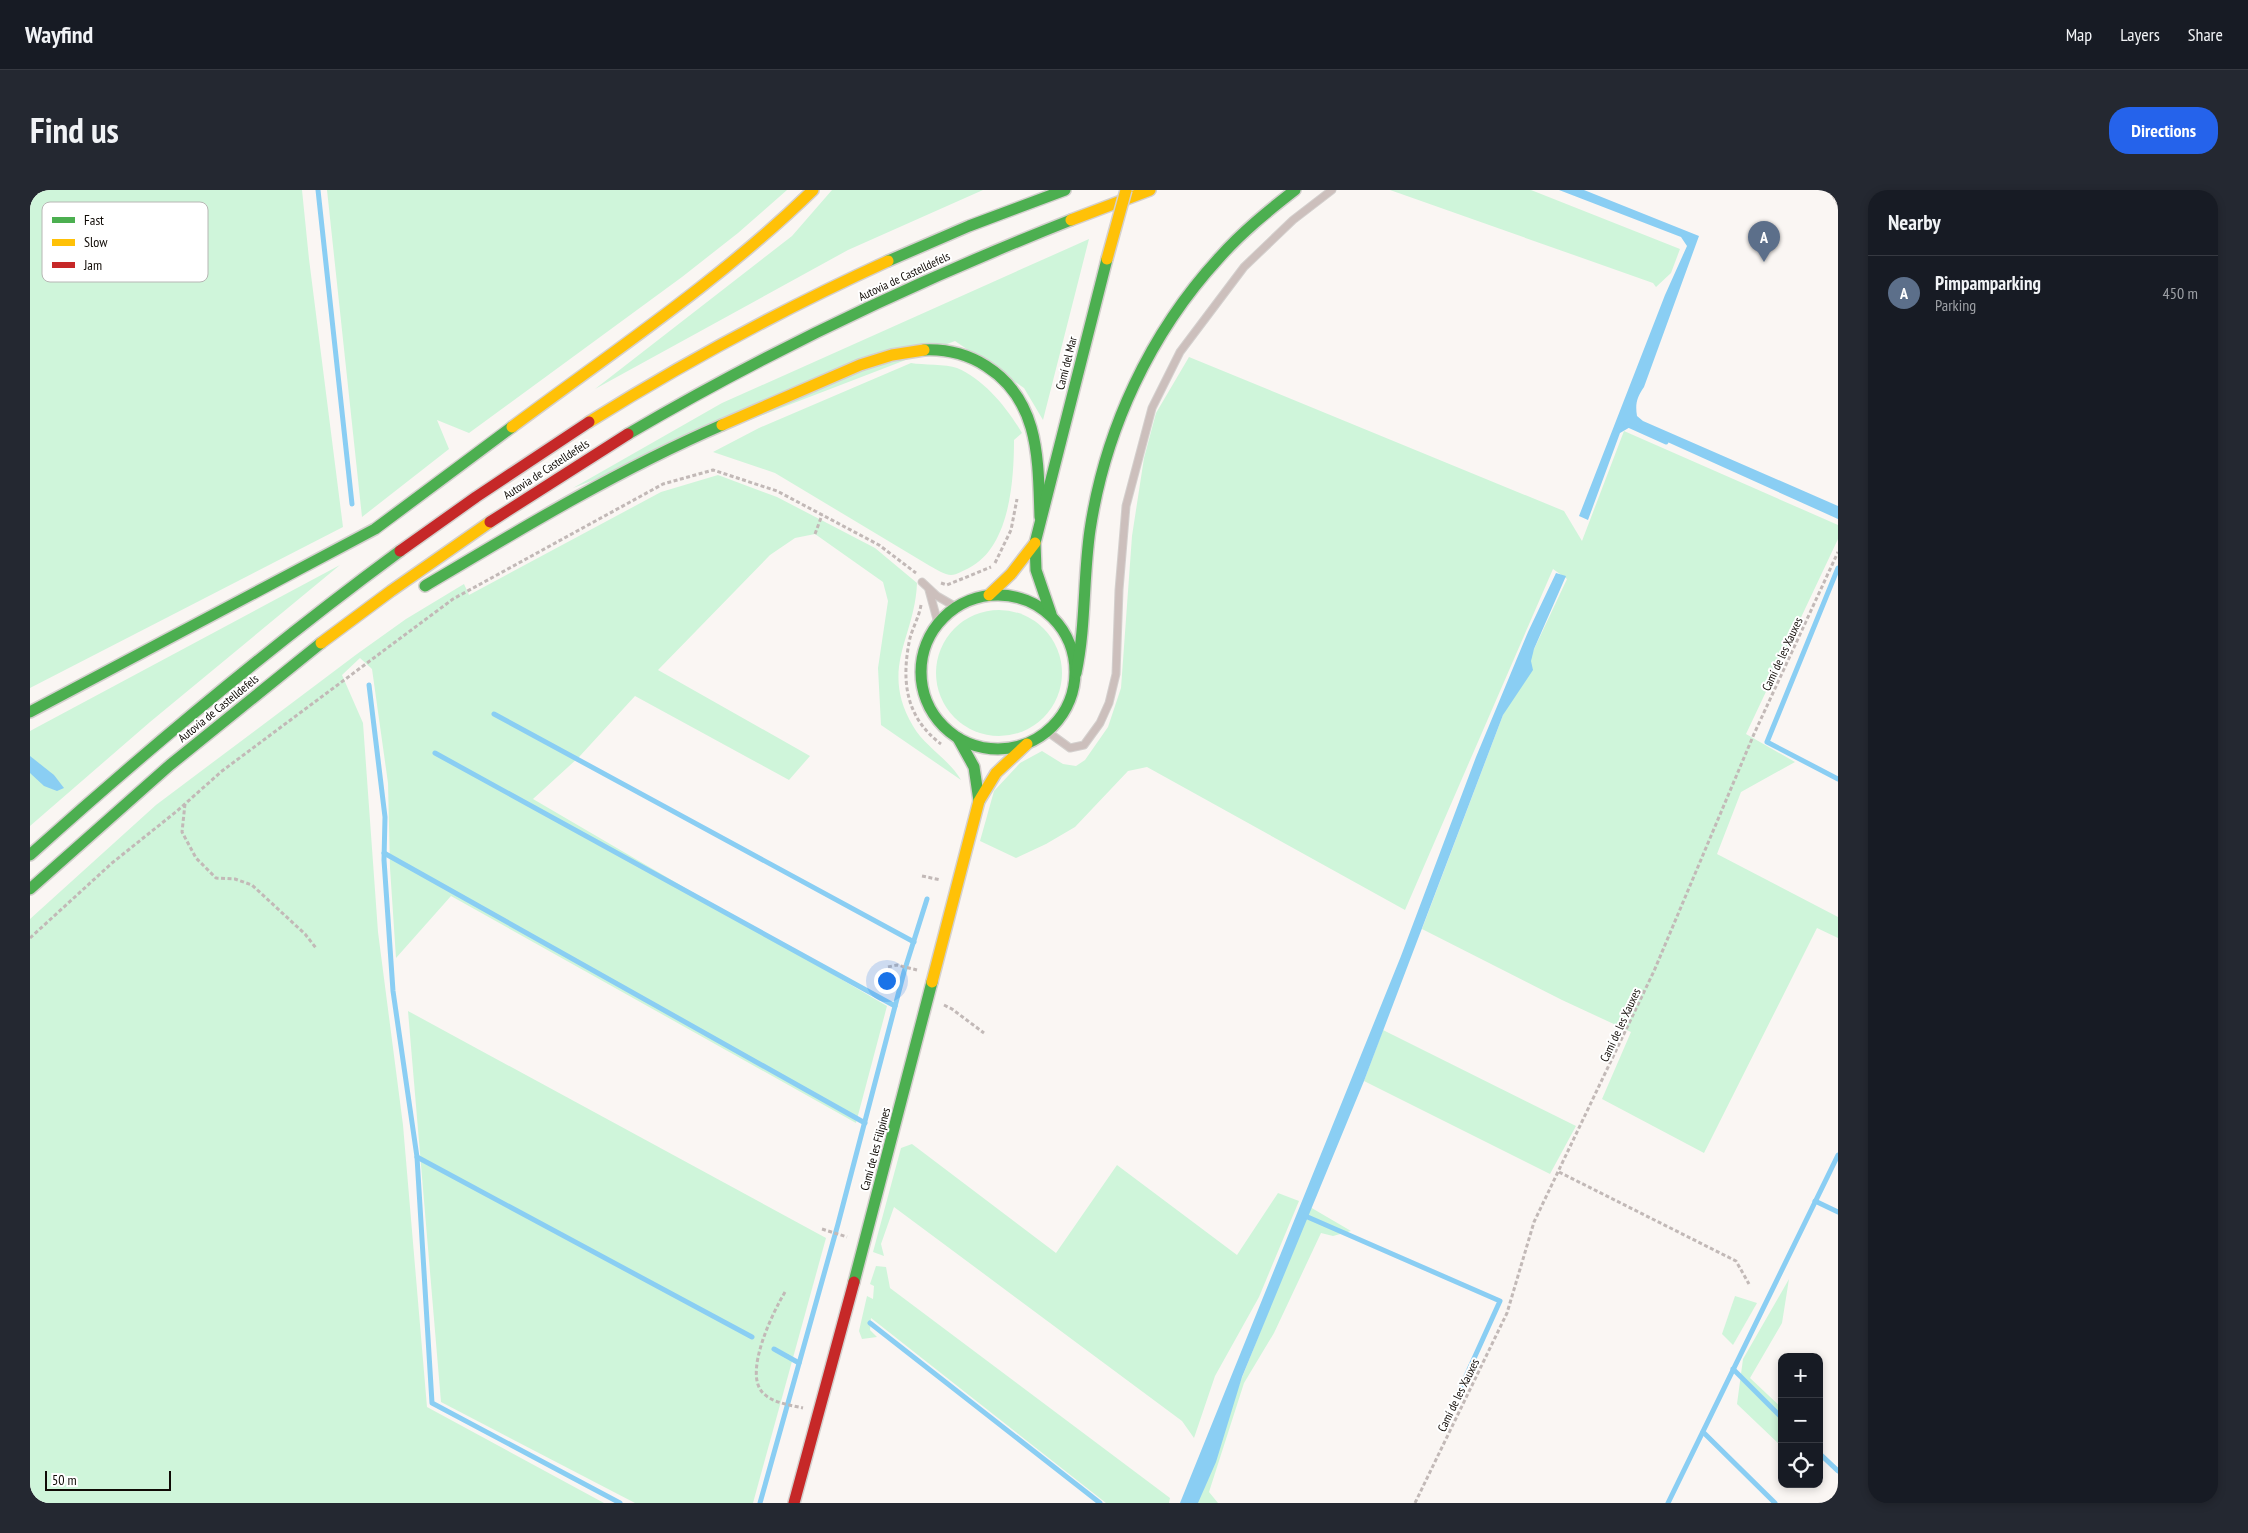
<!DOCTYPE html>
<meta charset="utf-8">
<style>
body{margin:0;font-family:"PT Sans Narrow",sans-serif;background:#242831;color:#f1f3f6}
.controls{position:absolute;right:15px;bottom:15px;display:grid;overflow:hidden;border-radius:10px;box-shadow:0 2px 8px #0003}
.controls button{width:45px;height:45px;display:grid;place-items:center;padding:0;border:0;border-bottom:1px solid #363941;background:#171b24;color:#f1f3f6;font:25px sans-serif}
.scale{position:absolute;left:15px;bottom:12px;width:126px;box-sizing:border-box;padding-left:5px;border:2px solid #100b06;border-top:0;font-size:14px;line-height:18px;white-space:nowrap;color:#100b06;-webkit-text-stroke:4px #fff;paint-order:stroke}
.you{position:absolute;left:856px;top:790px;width:18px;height:18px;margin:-12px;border:4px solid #fff;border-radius:50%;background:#1a73e8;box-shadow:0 0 0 8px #1a73e833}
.badge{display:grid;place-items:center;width:32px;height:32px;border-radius:50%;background:#2563eb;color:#fff;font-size:16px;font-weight:700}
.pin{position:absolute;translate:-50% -41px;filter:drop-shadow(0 1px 2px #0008)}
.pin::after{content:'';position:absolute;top:26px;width:18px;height:15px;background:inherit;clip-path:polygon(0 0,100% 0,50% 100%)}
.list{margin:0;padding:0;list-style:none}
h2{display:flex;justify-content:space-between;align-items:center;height:65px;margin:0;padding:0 20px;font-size:21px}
h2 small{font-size:16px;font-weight:400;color:#9ea1a6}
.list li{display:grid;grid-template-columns:32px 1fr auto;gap:15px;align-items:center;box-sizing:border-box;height:75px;padding:0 20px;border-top:1px solid #363941}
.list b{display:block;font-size:19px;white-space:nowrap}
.list p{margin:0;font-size:16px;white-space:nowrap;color:#9ea1a6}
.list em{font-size:16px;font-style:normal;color:#9ea1a6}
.icon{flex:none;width:28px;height:28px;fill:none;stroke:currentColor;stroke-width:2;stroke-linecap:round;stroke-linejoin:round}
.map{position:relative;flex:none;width:1808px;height:1313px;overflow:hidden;border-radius:20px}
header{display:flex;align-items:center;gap:30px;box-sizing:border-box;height:70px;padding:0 25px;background:#171b24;border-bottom:1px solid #363941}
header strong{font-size:24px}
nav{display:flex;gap:28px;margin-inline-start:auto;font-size:18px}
.intro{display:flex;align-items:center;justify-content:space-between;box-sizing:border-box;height:120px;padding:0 30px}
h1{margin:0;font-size:35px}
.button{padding:12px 22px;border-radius:20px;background:#2563eb;color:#fff;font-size:18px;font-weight:700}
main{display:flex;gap:30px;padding:0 30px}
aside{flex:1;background:#171b24;border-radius:20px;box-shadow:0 2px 8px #0003}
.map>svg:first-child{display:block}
.green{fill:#cff5da}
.water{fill:#8acef3}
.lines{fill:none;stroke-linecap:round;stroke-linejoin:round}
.stream{stroke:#8acef3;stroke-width:5}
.lane-casing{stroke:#d4d0ce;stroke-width:9}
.fast-casing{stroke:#d4d0ce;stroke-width:14}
.slow-casing{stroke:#d4d0ce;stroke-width:14}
.jam-casing{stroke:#d4d0ce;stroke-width:14}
.path{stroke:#c2b9b7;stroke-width:3;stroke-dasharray:4 2.5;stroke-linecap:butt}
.lane{stroke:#ccbfbc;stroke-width:7}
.fast{stroke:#4caf50;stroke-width:11}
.slow{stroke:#ffc107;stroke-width:11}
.jam{stroke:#c62828;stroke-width:11}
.slow-bridge-casing{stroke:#d4d0ce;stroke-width:14;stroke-linecap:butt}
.slow-bridge{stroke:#ffc107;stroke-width:11}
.labels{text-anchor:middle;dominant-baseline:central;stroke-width:4;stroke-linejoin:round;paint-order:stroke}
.street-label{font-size:12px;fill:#100b06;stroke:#fff}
.key{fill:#fff;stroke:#b7b6b4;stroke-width:1}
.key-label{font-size:14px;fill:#100b06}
</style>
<header>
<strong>Wayfind</strong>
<nav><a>Map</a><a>Layers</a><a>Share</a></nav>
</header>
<div class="intro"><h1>Find us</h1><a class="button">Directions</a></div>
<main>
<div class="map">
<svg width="1808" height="1313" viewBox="0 0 1808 1313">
<rect width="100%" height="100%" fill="#faf6f3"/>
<g class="green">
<path d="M0,0H272L279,69L313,337L0,498Z"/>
<path d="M297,0H757L708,43L652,87L439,243L407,230L419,259L332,327Z"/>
<path d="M802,0H953L818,60L565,199L762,46Z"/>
<path d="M1360,0H1501L1650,59L1641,83L1626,97L1623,93Z"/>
<path d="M1059,49L1013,230L994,198L925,151L543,298L692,213Z"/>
<path d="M1159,167L1534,321L1552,351L1594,241L1808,335V349L1716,544L1765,572L1711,602L1687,664L1808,727V748L1787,738L1674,963L1572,909L1601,842L1532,810L1392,739L1473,525L1537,389L1523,379L1375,720L1117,577L1098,581L1045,637L1016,654L986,668L950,651L964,601L990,573L1012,561L1033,574L1046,576L1055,570L1078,537L1091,498L1102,346L1114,268L1126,223Z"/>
<path d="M881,173C893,175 916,174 927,178C954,189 978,219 992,243L984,250C984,290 980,357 939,378C934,380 927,385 921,385C915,385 906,379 900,376L745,283L683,262L729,238Z"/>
<path d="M688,285L747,307L845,358L887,393C885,448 849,478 883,536C894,556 919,569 931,590L851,535L848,478L858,411L853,392L785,344L765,348L740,365L628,480L780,566L759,590L605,506L549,567L503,609L857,816L826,933L421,706L366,768L360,678L358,593L342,479L330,468L312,485L333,533L348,742L373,935L397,1217L574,1313H0V729L126,615L327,464L376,429L434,394L439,405L631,302Z"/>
<path d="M310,375L120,532L0,636V541Z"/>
<circle cx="969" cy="483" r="63"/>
<path d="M378,821L796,1048L723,1313H605L411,1212Z"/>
<path d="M1353,840L1546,936L1520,984L1334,891Z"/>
<path d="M882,954L1026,1063L1087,975L1207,1065L1248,1003L1269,1011L1229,1107L1185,1186L1164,1248L1152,1231L864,1017L851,1054L854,1066L843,1062L871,958Z"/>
<path d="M1280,1017L1321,1041L1303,1046L1291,1043L1244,1143L1214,1193L1179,1302L1188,1313H1162Z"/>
<path d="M846,1076L856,1077L860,1098L1140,1308L1139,1313H1076L841,1128L840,1140L847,1147L832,1149L829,1141L837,1106L843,1109L844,1096L840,1094Z"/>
<path d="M1759,1089L1752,1133L1720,1188L1752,1218V1257L1707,1214L1713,1169Z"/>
<path d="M1705,1106L1727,1113L1703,1155L1692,1144Z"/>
</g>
<g class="water">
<path d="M1529,0H1554L1669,46L1614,197C1607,207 1605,214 1607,226L1613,231L1808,316V329L1602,236L1590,243L1558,330L1549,326L1635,105L1657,56L1651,47Z"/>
<path d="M1526,383L1536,386L1504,459L1501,471L1503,480L1473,525L1334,891L1212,1187L1186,1272L1168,1313H1150L1371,766L1446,567L1498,442Z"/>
<path d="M0,566L24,585L34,598L27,601L14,596L0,583Z"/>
</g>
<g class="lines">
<g class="stream">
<path d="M288,0L322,314"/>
<path d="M1596,234L1636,252"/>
<path d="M1808,378L1737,552L1808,589"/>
<path d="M339,495L355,627L354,670L363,801L387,967L402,1213L590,1313"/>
<path d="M464,524L884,752"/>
<path d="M405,563L865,816"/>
<path d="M354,663L835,933"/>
<path d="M387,967L722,1147"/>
<path d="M1785,1011L1808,1022"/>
<path d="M1273,1025L1470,1111L1427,1206"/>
<path d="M840,1133L1070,1313"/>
<path d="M744,1159L769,1173"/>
<path d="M1703,1179L1752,1228"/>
<path d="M1673,1242L1745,1313"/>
<path d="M1789,1263L1808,1281"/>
<path d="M730,1313L808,1034L874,782L897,709"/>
<path d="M1638,1313L1808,965"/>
</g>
<g class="lane-casing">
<g id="lane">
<path d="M892,392L907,406L926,417"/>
<path d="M899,400L908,433"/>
<path d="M1018,542L1040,558L1054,555L1070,533L1079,513L1086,484L1089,400L1096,316L1122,218L1150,162L1214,77L1263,30L1302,0"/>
</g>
</g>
<g class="fast-casing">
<g id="fast">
<path d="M858,71L939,36L1035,0"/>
<path d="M894,160C916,159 937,164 956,176C1010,210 1008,270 1010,327"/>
<path d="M598,244C739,161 889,90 1041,30"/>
<path d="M395,396C492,338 588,280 692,235"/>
<circle cx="968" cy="482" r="77"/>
<path d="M1021,424L1006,380L1005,353L1077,69"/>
<path d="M1046,483C1056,436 1053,388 1060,340C1075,240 1120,143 1189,68C1212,42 1238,21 1265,0"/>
<path d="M0,522L345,339L482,237"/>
<path d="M928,548L944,577L949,611"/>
<path d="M0,665C119,558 241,456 370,361"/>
<path d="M0,699L140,575L291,453"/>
<path d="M824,1092L902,792"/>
</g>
</g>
<g class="slow-casing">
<g id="slow">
<path d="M1041,30L1120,0"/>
<path d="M559,232C655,172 755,118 858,71"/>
<path d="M692,235L830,175L862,165L894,160"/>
<path d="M482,237C584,161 692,89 783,0"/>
<path d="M959,405L981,384L1005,353"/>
<path d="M291,453L361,401L460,332"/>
<path d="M902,792L949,611L966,583L997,554"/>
</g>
</g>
<g class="jam-casing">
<g id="jam">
<path d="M460,332L598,244"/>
<path d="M370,361L446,307L559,232"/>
<path d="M764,1313L824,1092"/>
</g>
</g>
<g class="path">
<path d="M1800,0L1808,14"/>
<path d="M785,344L792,325"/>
<path d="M965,373L981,340L987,309"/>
<path d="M911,393L917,395L961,377"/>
<path d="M891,415C889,427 883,437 880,448C871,490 875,527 911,554"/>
<path d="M155,614L152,642L166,668L186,688L205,689L222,695L275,744L286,758"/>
<path d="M892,686L911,690"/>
<path d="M0,748L82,673L147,621L192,581L423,409L633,294L683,280L747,301L849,355L886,383"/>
<path d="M858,777L867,775L887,780"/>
<path d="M914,815L922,819L954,843"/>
<path d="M1529,982L1706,1071L1719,1094"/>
<path d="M792,1039L817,1047"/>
<path d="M755,1102C743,1122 713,1183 733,1203C743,1213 760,1215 773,1218"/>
<path d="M1385,1313L1477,1123L1504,1032L1624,781L1724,544L1808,362"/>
</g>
<use href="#lane" class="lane"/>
<use href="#fast" class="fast"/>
<use href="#slow" class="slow"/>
<use href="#jam" class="jam"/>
<g class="slow-bridge-casing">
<path id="slow-bridge" d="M1077,69L1096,0"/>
</g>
<use href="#slow-bridge" class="slow-bridge"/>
</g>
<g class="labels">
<g class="street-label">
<text transform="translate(874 86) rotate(-25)">Autovia de Castelldefels</text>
<text transform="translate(1036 173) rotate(-76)">Camí del Mar</text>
<text transform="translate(516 279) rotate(-33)">Autovia de Castelldefels</text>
<text transform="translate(1752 464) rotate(-65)">Camí de les Xauxes</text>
<text transform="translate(188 518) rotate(-39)">Autovia de Castelldefels</text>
<text transform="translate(1590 835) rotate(-65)">Camí de les Xauxes</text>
<text transform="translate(845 959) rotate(-75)">Camí de les Filipines</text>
<text transform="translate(1428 1205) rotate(-64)">Camí de les Xauxes</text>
</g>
</g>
<rect x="12" y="12" width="166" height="80" rx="8" class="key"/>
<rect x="22" y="27" width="23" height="6" fill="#4caf50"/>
<rect x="22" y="49" width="23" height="7" fill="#ffc107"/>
<rect x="22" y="72" width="23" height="6" fill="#c62828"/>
<g class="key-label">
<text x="54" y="35">Fast</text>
<text x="54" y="57">Slow</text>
<text x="54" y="80">Jam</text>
</g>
</svg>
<div class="controls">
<button>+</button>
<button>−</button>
<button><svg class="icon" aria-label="locate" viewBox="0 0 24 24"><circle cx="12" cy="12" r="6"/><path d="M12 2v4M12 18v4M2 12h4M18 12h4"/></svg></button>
</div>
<div class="scale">50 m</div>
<div class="you"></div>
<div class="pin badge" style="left:1734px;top:72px;background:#5c6f8a">A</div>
</div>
<aside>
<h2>Nearby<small></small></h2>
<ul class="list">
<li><span class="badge" style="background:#5c6f8a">A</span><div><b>Pimpamparking</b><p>Parking</p></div><em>450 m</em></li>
</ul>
</aside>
</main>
